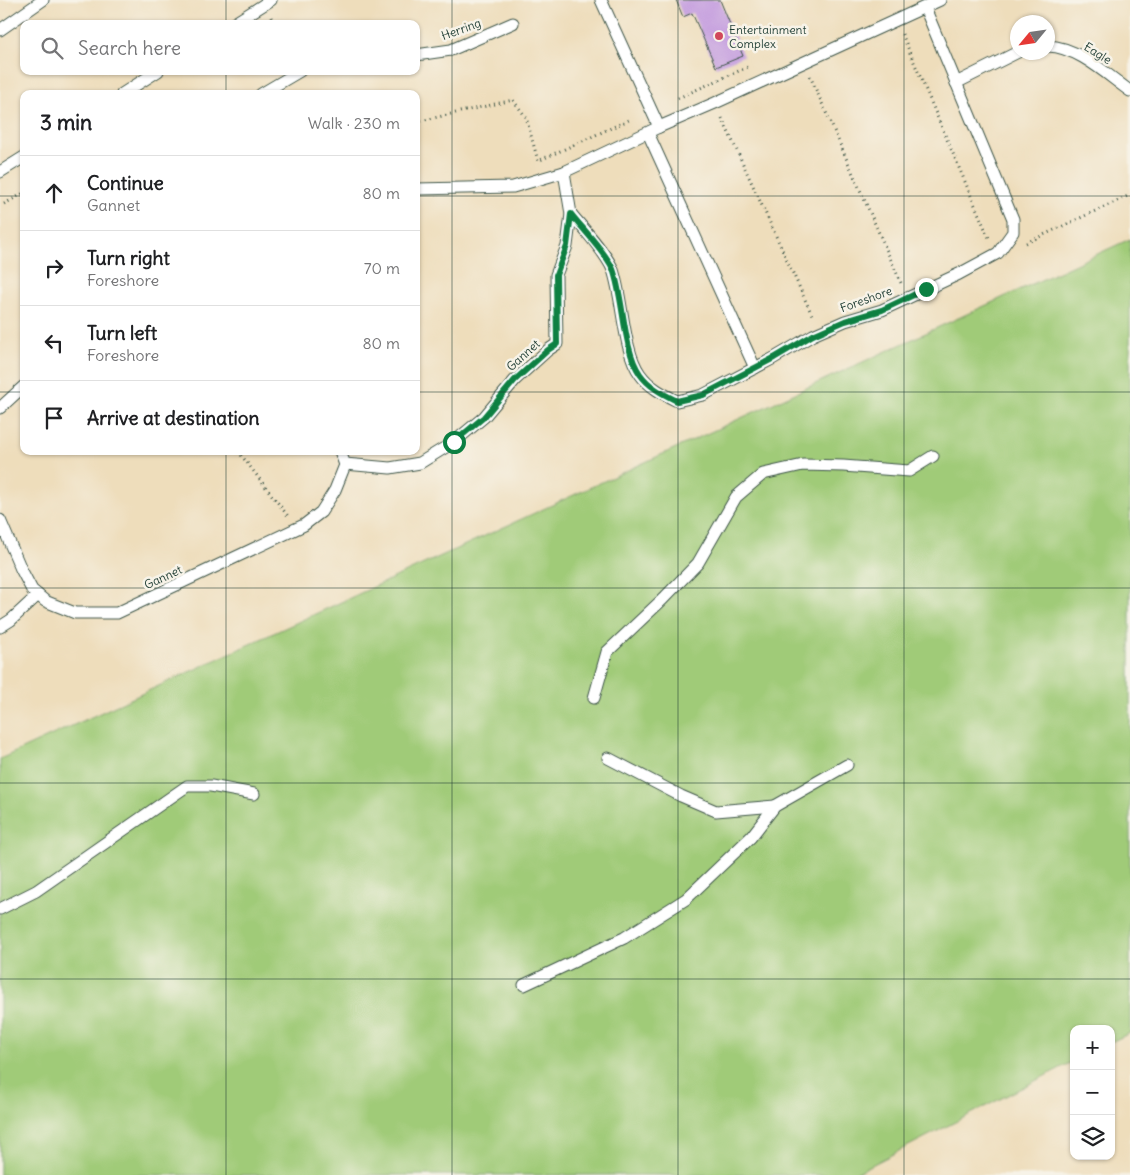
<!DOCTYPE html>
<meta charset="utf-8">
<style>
body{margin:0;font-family:Delius,sans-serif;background:#f6f6f6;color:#202124}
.controls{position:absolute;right:15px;bottom:15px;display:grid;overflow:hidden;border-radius:10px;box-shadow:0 1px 4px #0004}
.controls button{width:45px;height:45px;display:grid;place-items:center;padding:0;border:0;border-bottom:1px solid #e0e0e0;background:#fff;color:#202124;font:25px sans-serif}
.compass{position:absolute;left:1010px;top:15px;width:45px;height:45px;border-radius:50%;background:#fff;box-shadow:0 1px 4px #0004;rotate:241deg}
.stop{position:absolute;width:15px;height:15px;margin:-11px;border:4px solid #0b8043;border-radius:50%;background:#fff}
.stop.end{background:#0b8043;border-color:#fff;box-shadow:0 1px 5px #0008}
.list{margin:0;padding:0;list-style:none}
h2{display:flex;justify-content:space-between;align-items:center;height:65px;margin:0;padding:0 20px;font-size:21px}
h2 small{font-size:16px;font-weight:400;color:#757577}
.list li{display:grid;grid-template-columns:32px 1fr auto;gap:15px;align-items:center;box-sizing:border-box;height:75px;padding:0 20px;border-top:1px solid #e0e0e0}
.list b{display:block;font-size:19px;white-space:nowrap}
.list p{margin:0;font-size:16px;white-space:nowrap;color:#757577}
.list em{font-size:16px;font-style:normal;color:#757577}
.icon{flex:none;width:28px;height:28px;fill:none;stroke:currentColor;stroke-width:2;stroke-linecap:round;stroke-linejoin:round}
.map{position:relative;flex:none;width:1130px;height:1175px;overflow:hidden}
.search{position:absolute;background:#fff;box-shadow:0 1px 4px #0004;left:20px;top:20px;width:400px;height:55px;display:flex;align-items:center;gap:12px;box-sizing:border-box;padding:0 18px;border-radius:10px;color:#757577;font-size:19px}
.panel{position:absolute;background:#fff;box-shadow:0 1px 4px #0004;left:20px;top:90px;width:400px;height:365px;border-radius:10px}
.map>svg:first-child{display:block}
.green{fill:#a0cb78;stroke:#608456}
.building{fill:#c198de}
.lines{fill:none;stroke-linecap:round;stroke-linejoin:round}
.lane-casing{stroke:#3e5548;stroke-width:13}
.path{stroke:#3e5548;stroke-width:3;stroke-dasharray:1 4;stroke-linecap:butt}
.lane{stroke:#fff;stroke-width:11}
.route{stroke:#0b8043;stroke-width:6}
.grid{fill:none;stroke:#1f3d34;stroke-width:1;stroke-opacity:0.55}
.poi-dot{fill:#d1495b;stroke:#f7f3e8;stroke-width:2}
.labels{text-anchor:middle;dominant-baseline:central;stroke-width:5;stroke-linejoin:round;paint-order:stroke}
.street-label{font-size:12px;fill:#1f3d34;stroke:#f7f3e8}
.poi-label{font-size:12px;fill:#1f3d34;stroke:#f7f3e8;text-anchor:start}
</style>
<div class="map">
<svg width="1130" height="1175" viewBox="0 0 1130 1175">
<rect width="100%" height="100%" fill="#f7f3e8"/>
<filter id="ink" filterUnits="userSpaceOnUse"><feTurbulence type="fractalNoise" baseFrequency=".02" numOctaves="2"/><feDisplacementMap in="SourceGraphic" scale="10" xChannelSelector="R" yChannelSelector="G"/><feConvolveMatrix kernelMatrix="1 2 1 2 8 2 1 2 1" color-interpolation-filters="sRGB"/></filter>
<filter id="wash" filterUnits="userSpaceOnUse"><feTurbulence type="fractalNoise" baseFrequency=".0096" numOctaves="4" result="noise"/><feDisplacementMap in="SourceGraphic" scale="20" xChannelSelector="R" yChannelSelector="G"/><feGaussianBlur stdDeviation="1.12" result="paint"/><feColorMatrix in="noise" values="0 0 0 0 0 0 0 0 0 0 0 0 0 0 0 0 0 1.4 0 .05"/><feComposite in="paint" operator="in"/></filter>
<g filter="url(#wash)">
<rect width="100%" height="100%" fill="#edb"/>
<path class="green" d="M1130,239V1033L1111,1042V1029H1074V1061L852,1175H0V759Z"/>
<g id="blocks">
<path class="building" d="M676,0H720L743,56L716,67L692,13L683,17Z"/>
</g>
</g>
<g filter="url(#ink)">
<use href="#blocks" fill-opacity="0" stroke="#3e5548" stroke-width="1"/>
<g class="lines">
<g class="lane-casing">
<g id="lane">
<path d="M601,0L659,127"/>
<path d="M233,24L271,0"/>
<path d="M0,30L43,0"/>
<path d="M1048,46C1078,47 1106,74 1130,91"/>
<path d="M416,55L451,50L513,23"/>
<path d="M956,83L1018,52"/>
<path d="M122,94L158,71"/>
<path d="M261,94L300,71"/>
<path d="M648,133L755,368"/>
<path d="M0,172L24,157"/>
<path d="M416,189L513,187L564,172L659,127L715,103L940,0"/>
<path d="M571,214C582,227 607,254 613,270C623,299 623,351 640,374C649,387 663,394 677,401L703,395L774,358L813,335L845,321L882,310L959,274L998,253L1013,232V219L925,8"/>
<path d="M0,408L24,386"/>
<path d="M345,464L390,468L420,463L454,442L484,417L515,380L548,350L557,344L556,275L567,246L571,214L564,172"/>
<path d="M0,520L21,569L32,590L45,601L75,613H117L304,525L321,512L335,490L345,465L340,451"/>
<path d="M0,627L11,620L38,595"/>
<path d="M594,698L607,652L663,599L698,563L736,497L763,474L803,465L843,466L909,471L933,456"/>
<path d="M608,758L681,796L716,811L775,806"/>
<path d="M0,909L36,891L187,786H211L254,794"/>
<path d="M524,985L624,938L686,899L751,837L775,806L847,765"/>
</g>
</g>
<g class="path">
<path d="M271,17L274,24"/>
<path d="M902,34L989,238"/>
<path d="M810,76L901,283"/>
<path d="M678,98L750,66"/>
<path d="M722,118L813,317"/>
<path d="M416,122L513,100L526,117L538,161L631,119"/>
<path d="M4,204L24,193"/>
<path d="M1026,243L1130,195"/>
<path d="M238,451L288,516"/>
</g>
<use href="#lane" class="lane"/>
</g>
</g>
<g class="lines" filter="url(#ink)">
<path class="route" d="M454,442L484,417L515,380L548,350L557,344L556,275L567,246L571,214C582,228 607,254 613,269C624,299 623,350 640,374C649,387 663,394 677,401L703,395L774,358L813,335L845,321L882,310L926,289"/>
</g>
<path class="grid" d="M226,0V24M452,0V1175M678,0V1175M904,0V1175M226,71V94M0,196H24M416,196H1130M0,392H24M416,392H1130M226,451V1175M0,588H1130M0,783H1130M0,979H1130"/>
<circle class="poi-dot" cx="719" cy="36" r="5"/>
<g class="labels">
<g class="street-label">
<text transform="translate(461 29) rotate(-20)">Herring</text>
<text transform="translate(1098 53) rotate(32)">Eagle</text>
<text transform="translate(866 299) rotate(-20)">Foreshore</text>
<text transform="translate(523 355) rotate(-42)">Gannet</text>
<text transform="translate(163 577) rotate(-25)">Gannet</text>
</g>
<g class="poi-label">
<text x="729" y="29">Entertainment<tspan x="729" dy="14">Complex</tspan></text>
</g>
</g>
</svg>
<div class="controls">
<button>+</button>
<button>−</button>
<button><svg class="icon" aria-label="layers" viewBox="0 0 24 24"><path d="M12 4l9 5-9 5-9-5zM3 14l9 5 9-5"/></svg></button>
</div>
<svg class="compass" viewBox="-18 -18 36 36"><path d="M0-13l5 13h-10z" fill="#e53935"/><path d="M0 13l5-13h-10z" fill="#757577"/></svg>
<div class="stop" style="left:454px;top:442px"></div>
<div class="stop end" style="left:926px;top:289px"></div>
<div class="search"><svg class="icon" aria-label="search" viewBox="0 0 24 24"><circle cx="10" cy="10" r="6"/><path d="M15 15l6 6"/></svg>Search here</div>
<section class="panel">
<h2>3 min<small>Walk · 230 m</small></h2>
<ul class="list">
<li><svg class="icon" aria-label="ahead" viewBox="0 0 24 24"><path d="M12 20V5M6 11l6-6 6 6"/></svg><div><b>Continue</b><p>Gannet</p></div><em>80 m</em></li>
<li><svg class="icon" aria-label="right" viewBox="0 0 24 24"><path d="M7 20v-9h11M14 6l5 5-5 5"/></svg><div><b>Turn right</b><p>Foreshore</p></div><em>70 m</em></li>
<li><svg class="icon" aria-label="left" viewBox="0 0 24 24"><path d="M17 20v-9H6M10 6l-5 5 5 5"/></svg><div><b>Turn left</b><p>Foreshore</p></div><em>80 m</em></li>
<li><svg class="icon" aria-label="arrive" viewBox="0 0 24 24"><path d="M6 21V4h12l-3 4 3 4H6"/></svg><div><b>Arrive at destination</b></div></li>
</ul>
</section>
</div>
